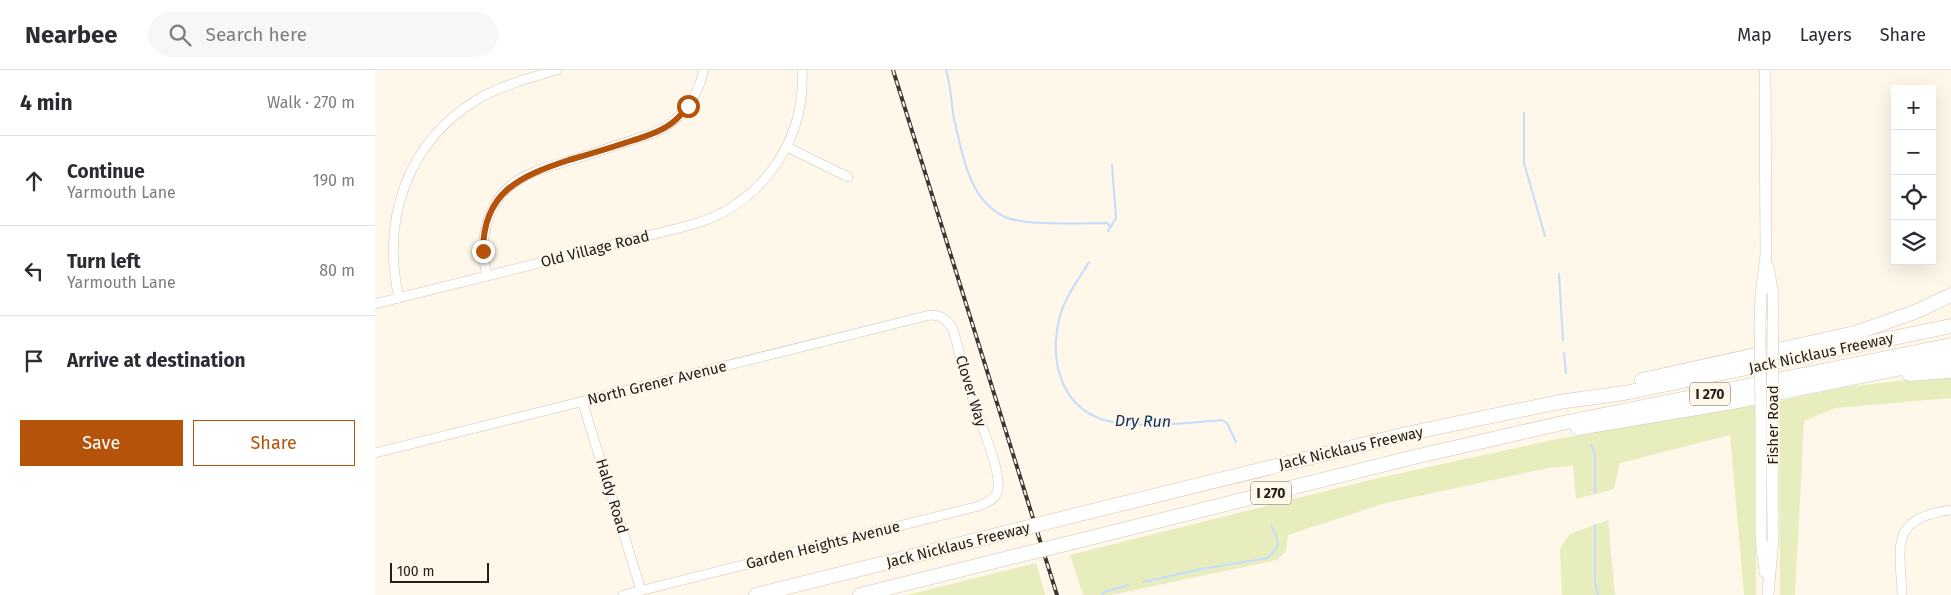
<!DOCTYPE html>
<meta charset="utf-8">
<style>
body{margin:0;font-family:"Fira Sans",sans-serif;background:#f7f7f7;color:#2b2b33}
.controls{position:absolute;right:15px;top:15px;display:grid;overflow:hidden;border-radius:0px;box-shadow:0 5px 20px #0002}
.controls button{width:45px;height:45px;display:grid;place-items:center;padding:0;border:0;border-bottom:1px solid #e1e1e2;background:#fff;color:#2b2b33;font:25px sans-serif}
.scale{position:absolute;left:15px;bottom:12px;width:99px;box-sizing:border-box;padding-left:5px;border:2px solid #24201b;border-top:0;font-size:14px;line-height:18px;white-space:nowrap;color:#24201b;-webkit-text-stroke:4px #fef7ea;paint-order:stroke}
.stop{position:absolute;width:15px;height:15px;margin:-11px;border:4px solid #b45309;border-radius:50%;background:#fff}
.stop.end{background:#b45309;border-color:#fff;box-shadow:0 1px 5px #0008}
.list{margin:0;padding:0;list-style:none}
h2{display:flex;justify-content:space-between;align-items:center;height:65px;margin:0;padding:0 20px;font-size:21px}
h2 small{font-size:16px;font-weight:400;color:#7c7c81}
.list li{display:grid;grid-template-columns:32px 1fr auto;gap:15px;align-items:center;box-sizing:border-box;height:90px;padding:0 20px;border-top:1px solid #e1e1e2}
.list b{display:block;font-size:19px;white-space:nowrap}
.list p{margin:0;font-size:16px;white-space:nowrap;color:#7c7c81}
.list em{font-size:16px;font-style:normal;color:#7c7c81}
.actions{display:flex;gap:10px;padding:15px 20px}
.actions a{flex:1;padding:11px 0;border:1px solid #b45309;border-radius:0px;text-align:center;font-size:18px;color:#b45309}
.actions .main{background:#b45309;color:#fff}
.icon{flex:none;width:28px;height:28px;fill:none;stroke:currentColor;stroke-width:2;stroke-linecap:round;stroke-linejoin:round}
.map{position:relative;flex:none;width:1576px;height:525px;overflow:hidden}
header{display:flex;align-items:center;gap:30px;box-sizing:border-box;height:70px;padding:0 25px;background:#fff;border-bottom:1px solid #e1e1e2}
header strong{font-size:24px}
nav{display:flex;gap:28px;margin-inline-start:auto;font-size:18px}
.search{width:350px;height:45px;background:#f7f7f7;display:flex;align-items:center;gap:12px;box-sizing:border-box;padding:0 18px;border-radius:28px;color:#7c7c81;font-size:19px}
main{display:flex}
aside{flex:1;background:#fff}
.map>svg:first-child{display:block}
.green{fill:#e7edbd}
.lines{fill:none;stroke-linecap:round;stroke-linejoin:round}
.stream{stroke:#c4dcfe;stroke-width:2}
.minor-casing{stroke:#cfc6b7;stroke-width:10}
.major-casing{stroke:#cfc6b7;stroke-width:12}
.highway-casing{stroke:#cfc6b7;stroke-width:15}
.minor{stroke:#fff;stroke-width:9}
.major{stroke:#fff;stroke-width:11}
.highway{stroke:#fff;stroke-width:14}
.rail-casing{stroke:#3b3631;stroke-width:4}
.rail{stroke:#fef7ea;stroke-width:2;stroke-dasharray:5.5;stroke-linecap:butt}
.major-bridge-casing{stroke:#cfc6b7;stroke-width:12;stroke-linecap:butt}
.highway-bridge-casing{stroke:#cfc6b7;stroke-width:15;stroke-linecap:butt}
.major-bridge{stroke:#fff;stroke-width:11}
.highway-bridge{stroke:#fff;stroke-width:14}
.route{stroke:#b45309;stroke-width:6}
.labels{text-anchor:middle;dominant-baseline:central;stroke-width:4;stroke-linejoin:round;paint-order:stroke}
.shield{fill:#fef7ea;stroke:#656059;stroke-width:1}
.shield-label{font-size:14px;font-weight:bold;fill:#24201b}
.street-label{font-size:15px;fill:#24201b;stroke:#fef7ea}
.water-label{font-size:16px;font-style:italic;fill:#0d3365;stroke:#fef7ea}
</style>
<header>
<strong>Nearbee</strong>
<div class="search"><svg class="icon" aria-label="search" viewBox="0 0 24 24"><circle cx="10" cy="10" r="6"/><path d="M15 15l6 6"/></svg>Search here</div>
<nav><a>Map</a><a>Layers</a><a>Share</a></nav>
</header>
<main>
<aside>
<h2>4 min<small>Walk · 270 m</small></h2>
<ul class="list">
<li><svg class="icon" aria-label="ahead" viewBox="0 0 24 24"><path d="M12 20V5M6 11l6-6 6 6"/></svg><div><b>Continue</b><p>Yarmouth Lane</p></div><em>190 m</em></li>
<li><svg class="icon" aria-label="left" viewBox="0 0 24 24"><path d="M17 20v-9H6M10 6l-5 5 5 5"/></svg><div><b>Turn left</b><p>Yarmouth Lane</p></div><em>80 m</em></li>
<li><svg class="icon" aria-label="arrive" viewBox="0 0 24 24"><path d="M6 21V4h12l-3 4 3 4H6"/></svg><div><b>Arrive at destination</b></div></li>
</ul>
<div class="actions"><a class="main">Save</a><a>Share</a></div>
</aside>
<div class="map">
<svg width="1576" height="525" viewBox="0 0 1576 525">
<rect width="100%" height="100%" fill="#fef7ea"/>
<g class="green">
<path d="M1576,305V328L1460,338L1429,351L1420,525H1405L1404,331L1471,317Z"/>
<path d="M1381,335V525H1369L1355,365L1245,393L1239,419L1201,429L1198,396L1173,398L1007,434L913,465L911,481L902,490L736,525H708L695,485L999,409L1177,370Z"/>
<path d="M1233,450L1240,525H1187L1185,479L1195,464Z"/>
<path d="M661,493L670,525H532Z"/>
</g>
<g class="lines">
<g class="stream">
<path d="M571,0C576,16 576,32 579,49C585,73 591,111 609,131C614,137 622,143 630,147C650,156 708,153 732,153L736,157"/>
<path d="M1149,43V93L1170,166"/>
<path d="M733,161L741,148L737,95"/>
<path d="M714,192C704,209 690,227 685,246C674,287 684,336 729,350C761,359 814,353 847,350L852,353L861,372"/>
<path d="M1184,204L1188,270"/>
<path d="M1189,283L1191,303"/>
<path d="M1216,375L1220,384V423"/>
<path d="M1220,455V512L1223,525"/>
<path d="M768,512L827,499L892,488C907,478 904,469 896,456"/>
<path d="M727,525L729,522L753,515"/>
</g>
<g class="minor-casing">
<g id="minor">
<path d="M412,77L473,107"/>
<path d="M112,206C103,171 111,131 143,110C161,99 183,94 203,88C228,80 252,72 276,64C305,52 322,30 329,0"/>
<path d="M24,228C6,149 32,72 103,29C127,15 155,8 182,0"/>
<path d="M0,234L316,155C385,136 431,72 427,0"/>
<path d="M207,331L266,520"/>
<path d="M0,383L555,245C568,245 575,252 579,263C585,286 591,308 598,330C604,351 626,399 623,419C621,429 613,432 604,436L248,525"/>
<path d="M1527,525C1525,475 1514,448 1576,440"/>
</g>
</g>
<g class="major-casing">
<g id="major">
<path d="M1393,197L1398,224V252"/>
<path d="M1385,255L1386,225L1391,186L1390,0"/>
<path d="M1386,357V469L1390,502"/>
<path d="M1393,525L1398,469L1397,354"/>
</g>
</g>
<g class="highway-casing">
<g id="highway">
<path d="M1534,304L1576,301"/>
<path d="M1267,310L1480,263L1540,242L1576,225"/>
<path d="M1203,358L1363,331L1576,288"/>
<path d="M693,447L1031,364L1184,332L1249,323L1576,256"/>
<path d="M699,472L1035,388L1183,354L1576,275"/>
<path d="M381,525L626,464"/>
<path d="M485,525L633,488"/>
</g>
</g>
<use href="#minor" class="minor"/>
<use href="#major" class="major"/>
<use href="#highway" class="highway"/>
<g class="rail-casing">
<path id="rail" d="M518,0L682,525"/>
</g>
<use href="#rail" class="rail"/>
<g class="major-bridge-casing">
<g id="major-bridge">
<path d="M1385,255L1386,357"/>
<path d="M1397,354L1398,252"/>
</g>
</g>
<g class="highway-bridge-casing">
<g id="highway-bridge">
<path d="M626,464L693,447"/>
<path d="M633,488L699,472"/>
</g>
</g>
<use href="#major-bridge" class="major-bridge"/>
<use href="#highway-bridge" class="highway-bridge"/>
</g>
<g class="lines">
<path class="route" d="M108,181C108,122 145,106 194,90C215,84 235,78 256,71C268,67 280,64 291,57C300,52 307,44 313,36"/>
</g>
<g class="labels">
<g class="shield">
<rect x="1315" y="312.5" width="40" height="23" rx="4"/>
<rect x="876" y="411.5" width="40" height="23" rx="4"/>
</g>
<g class="shield-label">
<text x="1335" y="324">I 270</text>
<text x="896" y="423">I 270</text>
</g>
<g class="street-label">
<text transform="translate(220 179) rotate(-14)">Old Village Road</text>
<text transform="translate(1446 283) rotate(-12)">Jack Nicklaus Freeway</text>
<text transform="translate(282 313) rotate(-14)">North Grener Avenue</text>
<text transform="translate(596 321) rotate(73)">Clover Way</text>
<text transform="translate(1398 355) rotate(-90)">Fisher Road</text>
<text transform="translate(976 378) rotate(-13)">Jack Nicklaus Freeway</text>
<text transform="translate(237 426) rotate(73)">Haldy Road</text>
<text transform="translate(448 475) rotate(-14)">Garden Heights Avenue</text>
<text transform="translate(583 475) rotate(-14)">Jack Nicklaus Freeway</text>
</g>
<g class="water-label">
<text transform="translate(768 351) rotate(1)">Dry Run</text>
</g>
</g>
</svg>
<div class="controls">
<button>+</button>
<button>−</button>
<button><svg class="icon" aria-label="locate" viewBox="0 0 24 24"><circle cx="12" cy="12" r="6"/><path d="M12 2v4M12 18v4M2 12h4M18 12h4"/></svg></button>
<button><svg class="icon" aria-label="layers" viewBox="0 0 24 24"><path d="M12 4l9 5-9 5-9-5zM3 14l9 5 9-5"/></svg></button>
</div>
<div class="scale">100 m</div>
<div class="stop" style="left:313px;top:36px"></div>
<div class="stop end" style="left:108px;top:181px"></div>
</div>
</main>
